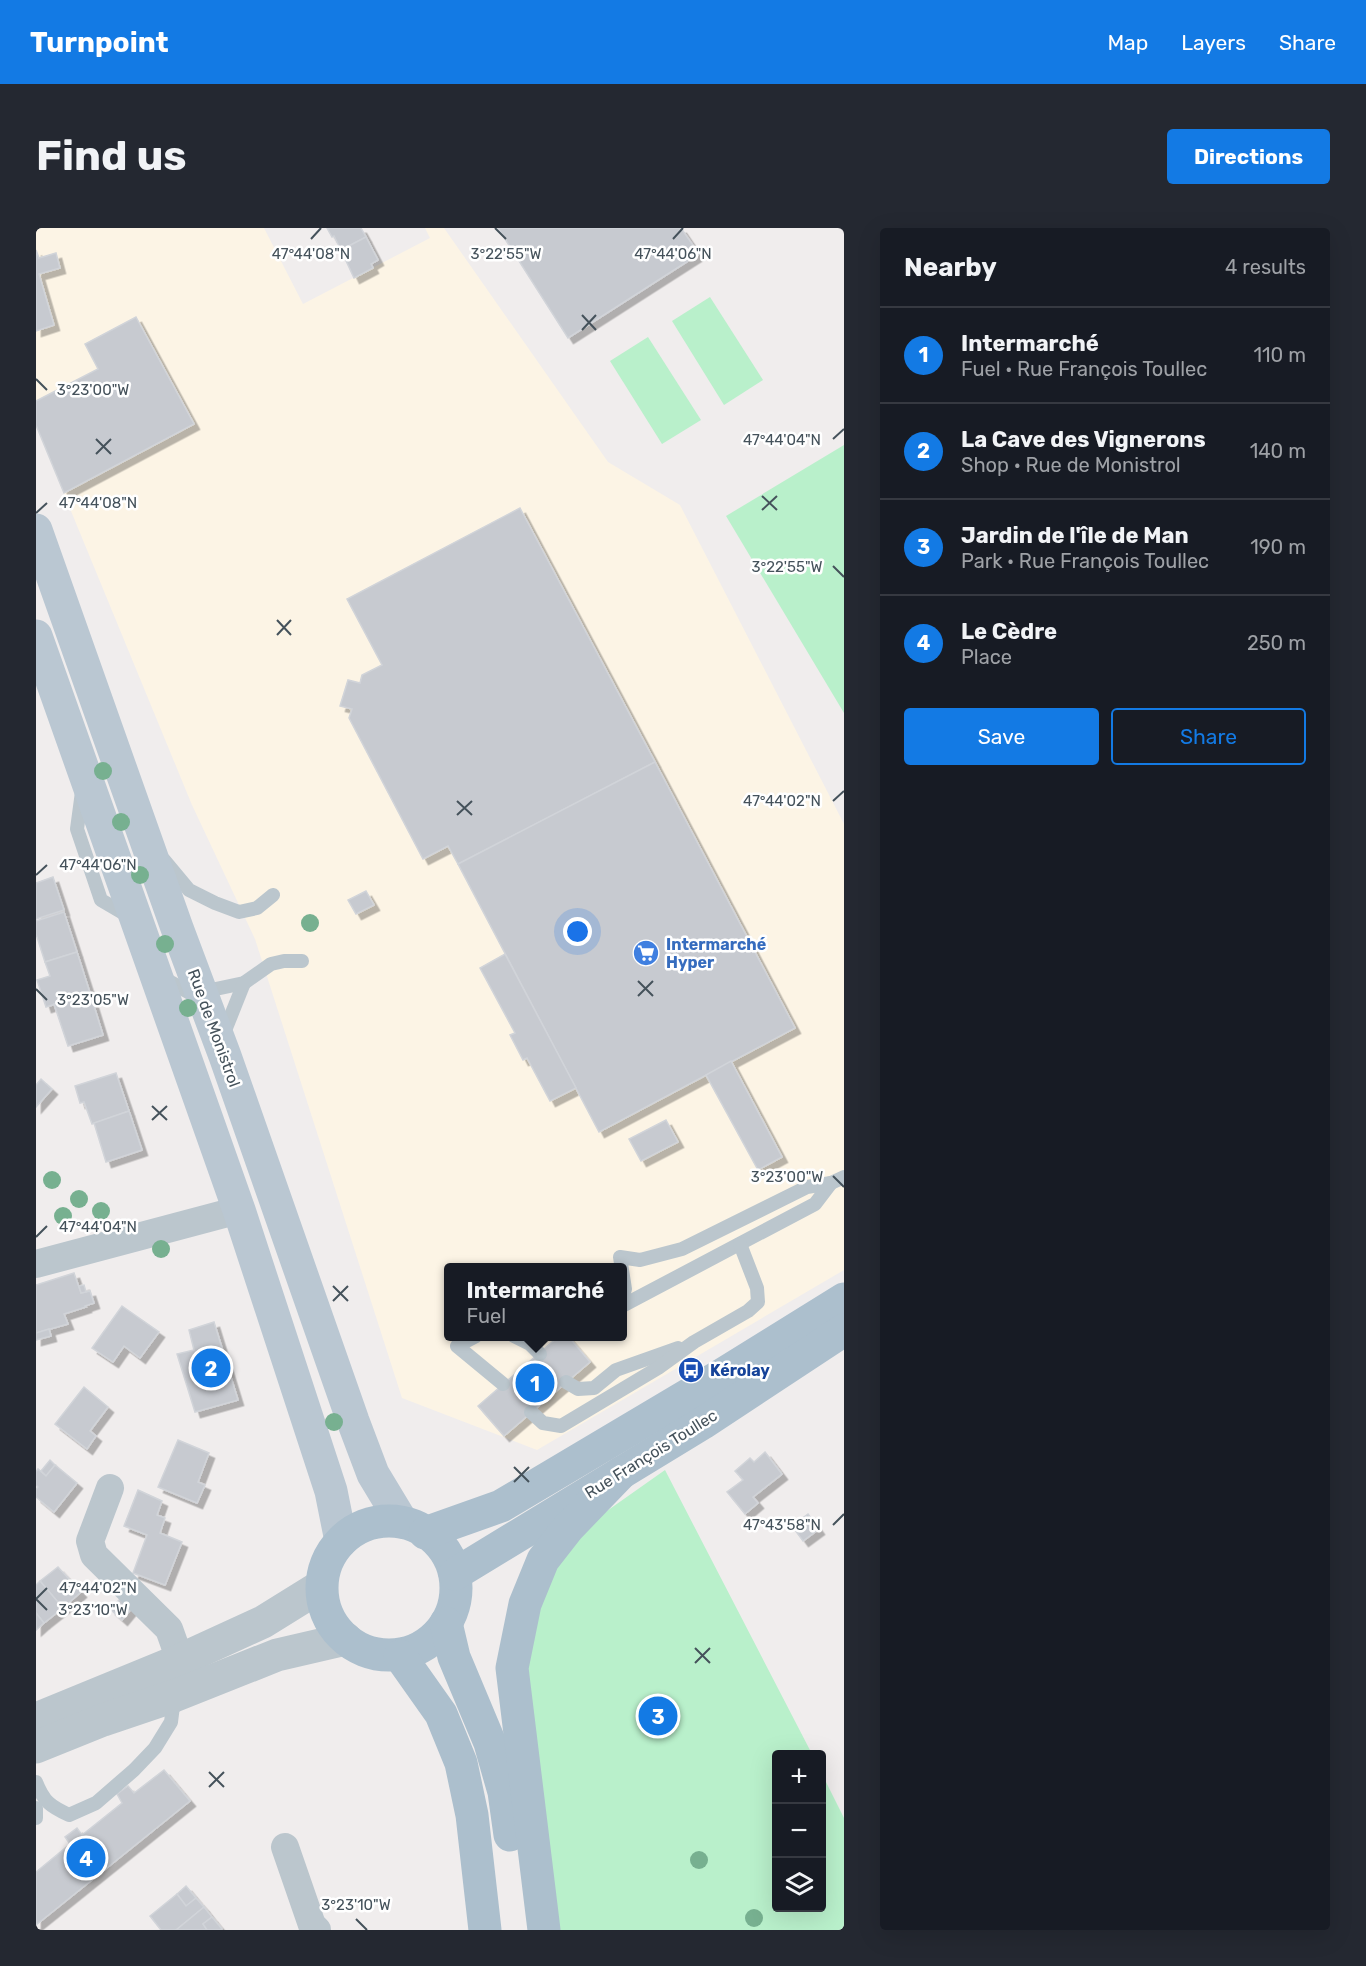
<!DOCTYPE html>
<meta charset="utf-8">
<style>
body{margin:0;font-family:Rubik,sans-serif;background:#242831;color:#f1f3f6}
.controls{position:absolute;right:18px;bottom:18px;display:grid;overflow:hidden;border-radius:6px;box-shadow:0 6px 24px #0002}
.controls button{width:54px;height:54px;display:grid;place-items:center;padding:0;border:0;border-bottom:2px solid #363941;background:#171b24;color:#f1f3f6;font:30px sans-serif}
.you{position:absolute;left:542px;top:704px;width:21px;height:21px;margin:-15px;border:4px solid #fff;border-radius:50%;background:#1a73e8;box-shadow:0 0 0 9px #1a73e833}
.badge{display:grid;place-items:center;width:39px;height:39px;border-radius:50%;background:#137ae4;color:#fff;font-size:20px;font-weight:700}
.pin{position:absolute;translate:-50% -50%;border:3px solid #fff;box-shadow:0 2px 6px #0006}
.popup{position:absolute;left:408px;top:1035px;width:183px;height:78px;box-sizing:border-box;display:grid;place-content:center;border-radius:6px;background:#171b24;filter:drop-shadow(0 2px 4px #0005);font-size:20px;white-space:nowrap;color:#9ea1a6}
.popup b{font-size:22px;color:#f1f3f6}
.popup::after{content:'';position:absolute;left:50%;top:100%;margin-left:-12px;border:12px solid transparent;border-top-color:#171b24}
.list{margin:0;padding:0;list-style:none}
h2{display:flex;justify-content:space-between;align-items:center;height:78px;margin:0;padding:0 24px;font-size:26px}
h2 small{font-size:20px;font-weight:400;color:#9ea1a6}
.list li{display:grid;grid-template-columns:39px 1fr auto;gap:18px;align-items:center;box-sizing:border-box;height:96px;padding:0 24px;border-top:2px solid #363941}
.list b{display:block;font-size:22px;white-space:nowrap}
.list p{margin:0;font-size:20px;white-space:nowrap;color:#9ea1a6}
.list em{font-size:20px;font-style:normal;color:#9ea1a6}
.actions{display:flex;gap:12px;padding:18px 24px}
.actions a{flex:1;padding:14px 0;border:2px solid #137ae4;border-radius:6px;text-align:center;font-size:21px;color:#137ae4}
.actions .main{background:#137ae4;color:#fff}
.icon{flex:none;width:33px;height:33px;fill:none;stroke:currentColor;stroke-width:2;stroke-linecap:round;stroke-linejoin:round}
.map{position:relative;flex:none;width:808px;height:1702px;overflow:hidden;border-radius:6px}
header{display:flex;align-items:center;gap:36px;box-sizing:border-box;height:84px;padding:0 30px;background:#137ae4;color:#fff}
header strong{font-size:28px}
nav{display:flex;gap:33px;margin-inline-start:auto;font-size:21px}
.intro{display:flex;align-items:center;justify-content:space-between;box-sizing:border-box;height:144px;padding:0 36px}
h1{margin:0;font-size:42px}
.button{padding:15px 27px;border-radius:6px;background:#137ae4;color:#fff;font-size:21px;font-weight:700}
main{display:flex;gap:36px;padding:0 36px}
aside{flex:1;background:#171b24;border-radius:6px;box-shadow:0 6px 24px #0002}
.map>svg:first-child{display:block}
.commercial{fill:#fcf4e5;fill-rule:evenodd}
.green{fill:#b9f0cb}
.building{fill:#c7cad0;stroke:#d1d4d9;stroke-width:1.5;filter:url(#shadow)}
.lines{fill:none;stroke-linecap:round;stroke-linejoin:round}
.service{stroke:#bbc6cd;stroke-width:14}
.minor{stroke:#bbc6cd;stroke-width:28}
.tertiary{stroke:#bbc6cd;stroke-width:33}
.secondary{stroke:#bac7d2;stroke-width:33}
.primary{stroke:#acbfcd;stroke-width:33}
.tree{fill:#77b090}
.ticks{fill:none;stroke:#45525b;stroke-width:2}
.labels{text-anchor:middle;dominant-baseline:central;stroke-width:5;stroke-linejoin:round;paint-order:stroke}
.shop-label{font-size:16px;font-weight:bold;fill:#366cbe;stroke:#fff;text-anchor:start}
.street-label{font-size:16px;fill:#45525b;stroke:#fff}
.transit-label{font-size:16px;font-weight:bold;fill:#164399;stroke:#fff;text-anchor:start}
.ticks-label{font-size:15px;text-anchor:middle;fill:#45525b;stroke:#fff;stroke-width:5;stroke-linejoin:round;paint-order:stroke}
</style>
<header>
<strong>Turnpoint</strong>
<nav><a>Map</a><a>Layers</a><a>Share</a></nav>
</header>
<div class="intro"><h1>Find us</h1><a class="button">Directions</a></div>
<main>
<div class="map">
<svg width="808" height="1702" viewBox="0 0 808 1702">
<defs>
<filter id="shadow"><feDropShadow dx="5.5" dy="5.5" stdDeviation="0" flood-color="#0004"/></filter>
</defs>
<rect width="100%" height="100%" fill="#f0eded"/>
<path class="commercial" d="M0,0H228L267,76L394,10L389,0H408L572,234L644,277L808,596V1042L501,1222L366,1170L219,711L156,577L0,198ZM412,1040H586V1108H412Z"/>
<g class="green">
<path d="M674,69L727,152L688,177L636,93Z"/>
<path d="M612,109L665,192L626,216L574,133Z"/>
<path d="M808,217V485L690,288Z"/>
<path d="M629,1242L776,1526H740V1680H786V1546L808,1590V1702H519L483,1449L500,1364L551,1297Z"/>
</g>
<g class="building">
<path d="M291,0H325L330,9L305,22L298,8L296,9Z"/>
<path d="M462,0H645L663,26L532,110Z"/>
<path d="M330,9L342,32L335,36L337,40L318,50L305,22Z"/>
<path d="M0,22L3,30L20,25L24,40L3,46L18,97L0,103Z"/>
<path d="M100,89L158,196L28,265L0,197V173L62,141L49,116Z"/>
<path d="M484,280L619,534L422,636L412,618L387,631L313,490L316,481L304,478L312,452L324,455L326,447L346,437L311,371Z"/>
<path d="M619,534L759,800L563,904L422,636Z"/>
<path d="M17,649L28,682L0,691V655Z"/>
<path d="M330,663L338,677L320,686L312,672Z"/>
<path d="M28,684L41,724L9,734L0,706V693Z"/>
<path d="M41,724L54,765L10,779L1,752L14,748L9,734Z"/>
<path d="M469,726L540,860L514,873L491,830L487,832L474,807L479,805L444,740Z"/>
<path d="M54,765L67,807L32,818L18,776Z"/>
<path d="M695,833L746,929L722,942L670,847Z"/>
<path d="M80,845L93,883L56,896L48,874L44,875L39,858Z"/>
<path d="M5,851L16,861L0,879V857Z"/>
<path d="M93,883L106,922L70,934L58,895Z"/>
<path d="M630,892L642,914L605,933L593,911Z"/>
<path d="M38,1045L45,1065L54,1063L58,1075L49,1078L50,1079L28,1086L32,1096L0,1105V1057Z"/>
<path d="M48,1057L50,1064L45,1065L43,1058Z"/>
<path d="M86,1078L123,1104L104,1130L88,1118L77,1134L56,1120Z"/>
<path d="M178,1094L202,1172L159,1184L141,1126L158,1122L153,1102Z"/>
<path d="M13,1101L15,1108L0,1112V1105Z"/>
<path d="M523,1108H532L554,1134L468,1208L442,1178Z"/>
<path d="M48,1159L72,1179L54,1203L60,1208L51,1221L19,1196Z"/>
<path d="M142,1212L173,1225L162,1254L169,1257L161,1275L122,1259Z"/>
<path d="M729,1224L746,1246L717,1269L722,1275L709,1286L691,1264L707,1252L699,1243L714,1230L718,1234Z"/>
<path d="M14,1232L19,1237L10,1248L5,1243Z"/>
<path d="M19,1237L41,1255L18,1284L0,1269V1261L2,1259L0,1257V1244L2,1241L10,1248Z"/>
<path d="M102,1262L126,1273L121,1287L129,1290L124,1305L146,1314L129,1357L97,1345L111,1307L88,1298Z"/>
<path d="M772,1286L783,1301L767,1313L756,1298Z"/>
<path d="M22,1339L45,1364L27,1380L4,1353Z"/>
<path d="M4,1353L27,1380L8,1395L0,1385V1357Z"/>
<path d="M84,1371L95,1381L86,1392L74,1381Z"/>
<path d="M0,1385L8,1395L0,1402Z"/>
<path d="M128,1542L154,1573L0,1697V1644L34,1616L29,1609L41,1600L46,1607L86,1575L81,1566L92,1558L98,1565Z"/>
<path d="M150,1658L160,1670L150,1678L141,1666Z"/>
<path d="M141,1666L150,1678L160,1670L168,1679L140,1702H125L114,1688Z"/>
<path d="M168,1679L176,1689L167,1696L171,1702H140Z"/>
<path d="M176,1689L186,1701L185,1702H171L167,1696Z"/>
</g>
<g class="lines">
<g class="service">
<path d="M46,564L41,601L65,672L94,689"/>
<path d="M128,632L153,662L179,675L203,684L221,680L237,667"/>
<path d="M127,750L156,766L208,755L235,736L248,733H266"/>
<path d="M186,810L208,755"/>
<path d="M586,1070L589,1061L584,1029L604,1032L646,1021L771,959L795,955L808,949"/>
<path d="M586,1078L779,976L795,955"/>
<path d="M440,1108L421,1118L467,1156"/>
<path d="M478,1108L494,1116L504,1126"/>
<path d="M530,1154L542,1161L558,1160L580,1142L642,1120"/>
<path d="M495,1184L507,1195L525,1198L622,1140L658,1114L712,1083L722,1074L721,1060L704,1016"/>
<path d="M0,1554C8,1574 14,1578 33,1587L60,1575L98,1542L119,1520L135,1494L138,1470"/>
<path d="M0,1580V1590"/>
</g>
<g class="minor">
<path d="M0,1036L203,982"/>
<path d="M74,1260L54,1313L58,1327L133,1401L144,1432"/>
<path d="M249,1619L276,1697L281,1702"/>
</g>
<g class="tertiary">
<path d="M0,1491L144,1432L227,1394L285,1358"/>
<path d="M0,1519L67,1492L138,1468L241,1427L310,1411"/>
</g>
<g class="secondary">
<path d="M0,302L141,700L189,828L317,1193L337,1246L366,1294"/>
<path d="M0,408L203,982L295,1263L305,1313"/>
</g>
<g class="primary">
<circle cx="353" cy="1360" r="67"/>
<path d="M389,1305L465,1278L684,1148L808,1071"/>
<path d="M419,1346L667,1195L808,1102"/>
<path d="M410,1395L418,1429L454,1515L468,1564L474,1607"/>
<path d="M364,1428L405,1486L425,1535L436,1587L449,1702"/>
<path d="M508,1702L476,1440L489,1376L507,1332L532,1300L585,1245"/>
</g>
</g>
<g class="tree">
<circle cx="67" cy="543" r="9"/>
<circle cx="85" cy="594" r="9"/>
<circle cx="104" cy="647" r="9"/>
<circle cx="274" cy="695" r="9"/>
<circle cx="129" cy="716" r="9"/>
<circle cx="152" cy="780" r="9"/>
<circle cx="16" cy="952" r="9"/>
<circle cx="43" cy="971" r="9"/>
<circle cx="65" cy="983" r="9"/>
<circle cx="27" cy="988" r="9"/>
<circle cx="125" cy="1021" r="9"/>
<circle cx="298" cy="1194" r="9"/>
<circle cx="663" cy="1632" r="9"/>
<circle cx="718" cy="1690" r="9"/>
</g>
<path class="ticks" d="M459,0L470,11M275,11L285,0M637,11L647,0M546,87L560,102M546,102L560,87M0,151L11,162M60,211L75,226M797,211L808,201M60,226L75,211M726,268L741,282M726,282L741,268M0,285L11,275M797,338L808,349M241,392L255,407M241,407L255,392M421,573L436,587M797,573L808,563M421,587L436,573M0,647L11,637M602,753L617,768M0,761L11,772M602,768L617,753M116,878L131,892M116,892L131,878M797,948L808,959M0,1009L11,998M297,1058L312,1073M297,1073L312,1058M478,1239L493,1254M478,1254L493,1239M797,1297L808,1286M0,1371L11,1382M0,1371L11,1360M659,1420L674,1435M659,1435L674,1420M173,1544L188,1559M173,1559L188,1544M320,1691L331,1702"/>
<defs>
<g id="supermarket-disc" transform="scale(1.35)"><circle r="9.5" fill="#3f7fe0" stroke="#fff"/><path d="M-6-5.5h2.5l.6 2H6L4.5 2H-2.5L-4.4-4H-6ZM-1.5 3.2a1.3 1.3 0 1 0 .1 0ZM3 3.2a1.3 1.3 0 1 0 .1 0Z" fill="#fff"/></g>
<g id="bus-disc" transform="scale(1.35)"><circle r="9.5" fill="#1a4fb4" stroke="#fff"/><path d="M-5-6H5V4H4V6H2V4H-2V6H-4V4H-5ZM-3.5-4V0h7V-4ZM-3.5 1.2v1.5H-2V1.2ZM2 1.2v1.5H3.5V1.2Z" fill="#fff"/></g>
</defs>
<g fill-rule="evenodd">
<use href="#supermarket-disc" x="610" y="725"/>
<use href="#bus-disc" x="655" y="1142"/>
</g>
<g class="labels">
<g class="shop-label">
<text x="630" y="716">Intermarché<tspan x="630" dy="18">Hyper</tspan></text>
</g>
<g class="street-label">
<text transform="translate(178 800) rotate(70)">Rue de Monistrol</text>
<text transform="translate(615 1226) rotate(-32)">Rue François Toullec</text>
</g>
<g class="transit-label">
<text x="674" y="1142">Kérolay</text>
</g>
</g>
<g class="ticks-label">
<text x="275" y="31">47°44'08"N</text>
<text x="470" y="31">3°22'55"W</text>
<text x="637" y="31">47°44'06"N</text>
<text x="57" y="167">3°23'00"W</text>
<text x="746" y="217">47°44'04"N</text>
<text x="62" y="280">47°44'08"N</text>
<text x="751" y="344">3°22'55"W</text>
<text x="746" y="578">47°44'02"N</text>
<text x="62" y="642">47°44'06"N</text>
<text x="57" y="777">3°23'05"W</text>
<text x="751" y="954">3°23'00"W</text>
<text x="62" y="1004">47°44'04"N</text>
<text x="746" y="1302">47°43'58"N</text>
<text x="62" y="1365">47°44'02"N</text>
<text x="57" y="1387">3°23'10"W</text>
<text x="320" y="1682">3°23'10"W</text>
</g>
</svg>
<div class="controls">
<button>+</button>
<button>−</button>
<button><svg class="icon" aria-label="layers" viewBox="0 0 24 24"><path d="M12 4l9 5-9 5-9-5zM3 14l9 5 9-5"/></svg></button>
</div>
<div class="you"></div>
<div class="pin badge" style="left:499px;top:1155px">1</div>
<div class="popup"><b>Intermarché</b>Fuel</div>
<div class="pin badge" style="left:175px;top:1140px">2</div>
<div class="pin badge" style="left:622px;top:1488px">3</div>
<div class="pin badge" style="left:50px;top:1630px">4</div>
</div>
<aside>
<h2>Nearby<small>4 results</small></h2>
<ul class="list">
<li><span class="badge">1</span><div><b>Intermarché</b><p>Fuel · Rue François Toullec</p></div><em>110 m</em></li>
<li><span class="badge">2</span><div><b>La Cave des Vignerons</b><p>Shop · Rue de Monistrol</p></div><em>140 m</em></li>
<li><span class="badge">3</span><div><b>Jardin de l'île de Man</b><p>Park · Rue François Toullec</p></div><em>190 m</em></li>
<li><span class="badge">4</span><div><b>Le Cèdre</b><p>Place</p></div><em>250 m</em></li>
</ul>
<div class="actions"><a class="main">Save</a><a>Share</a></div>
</aside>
</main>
